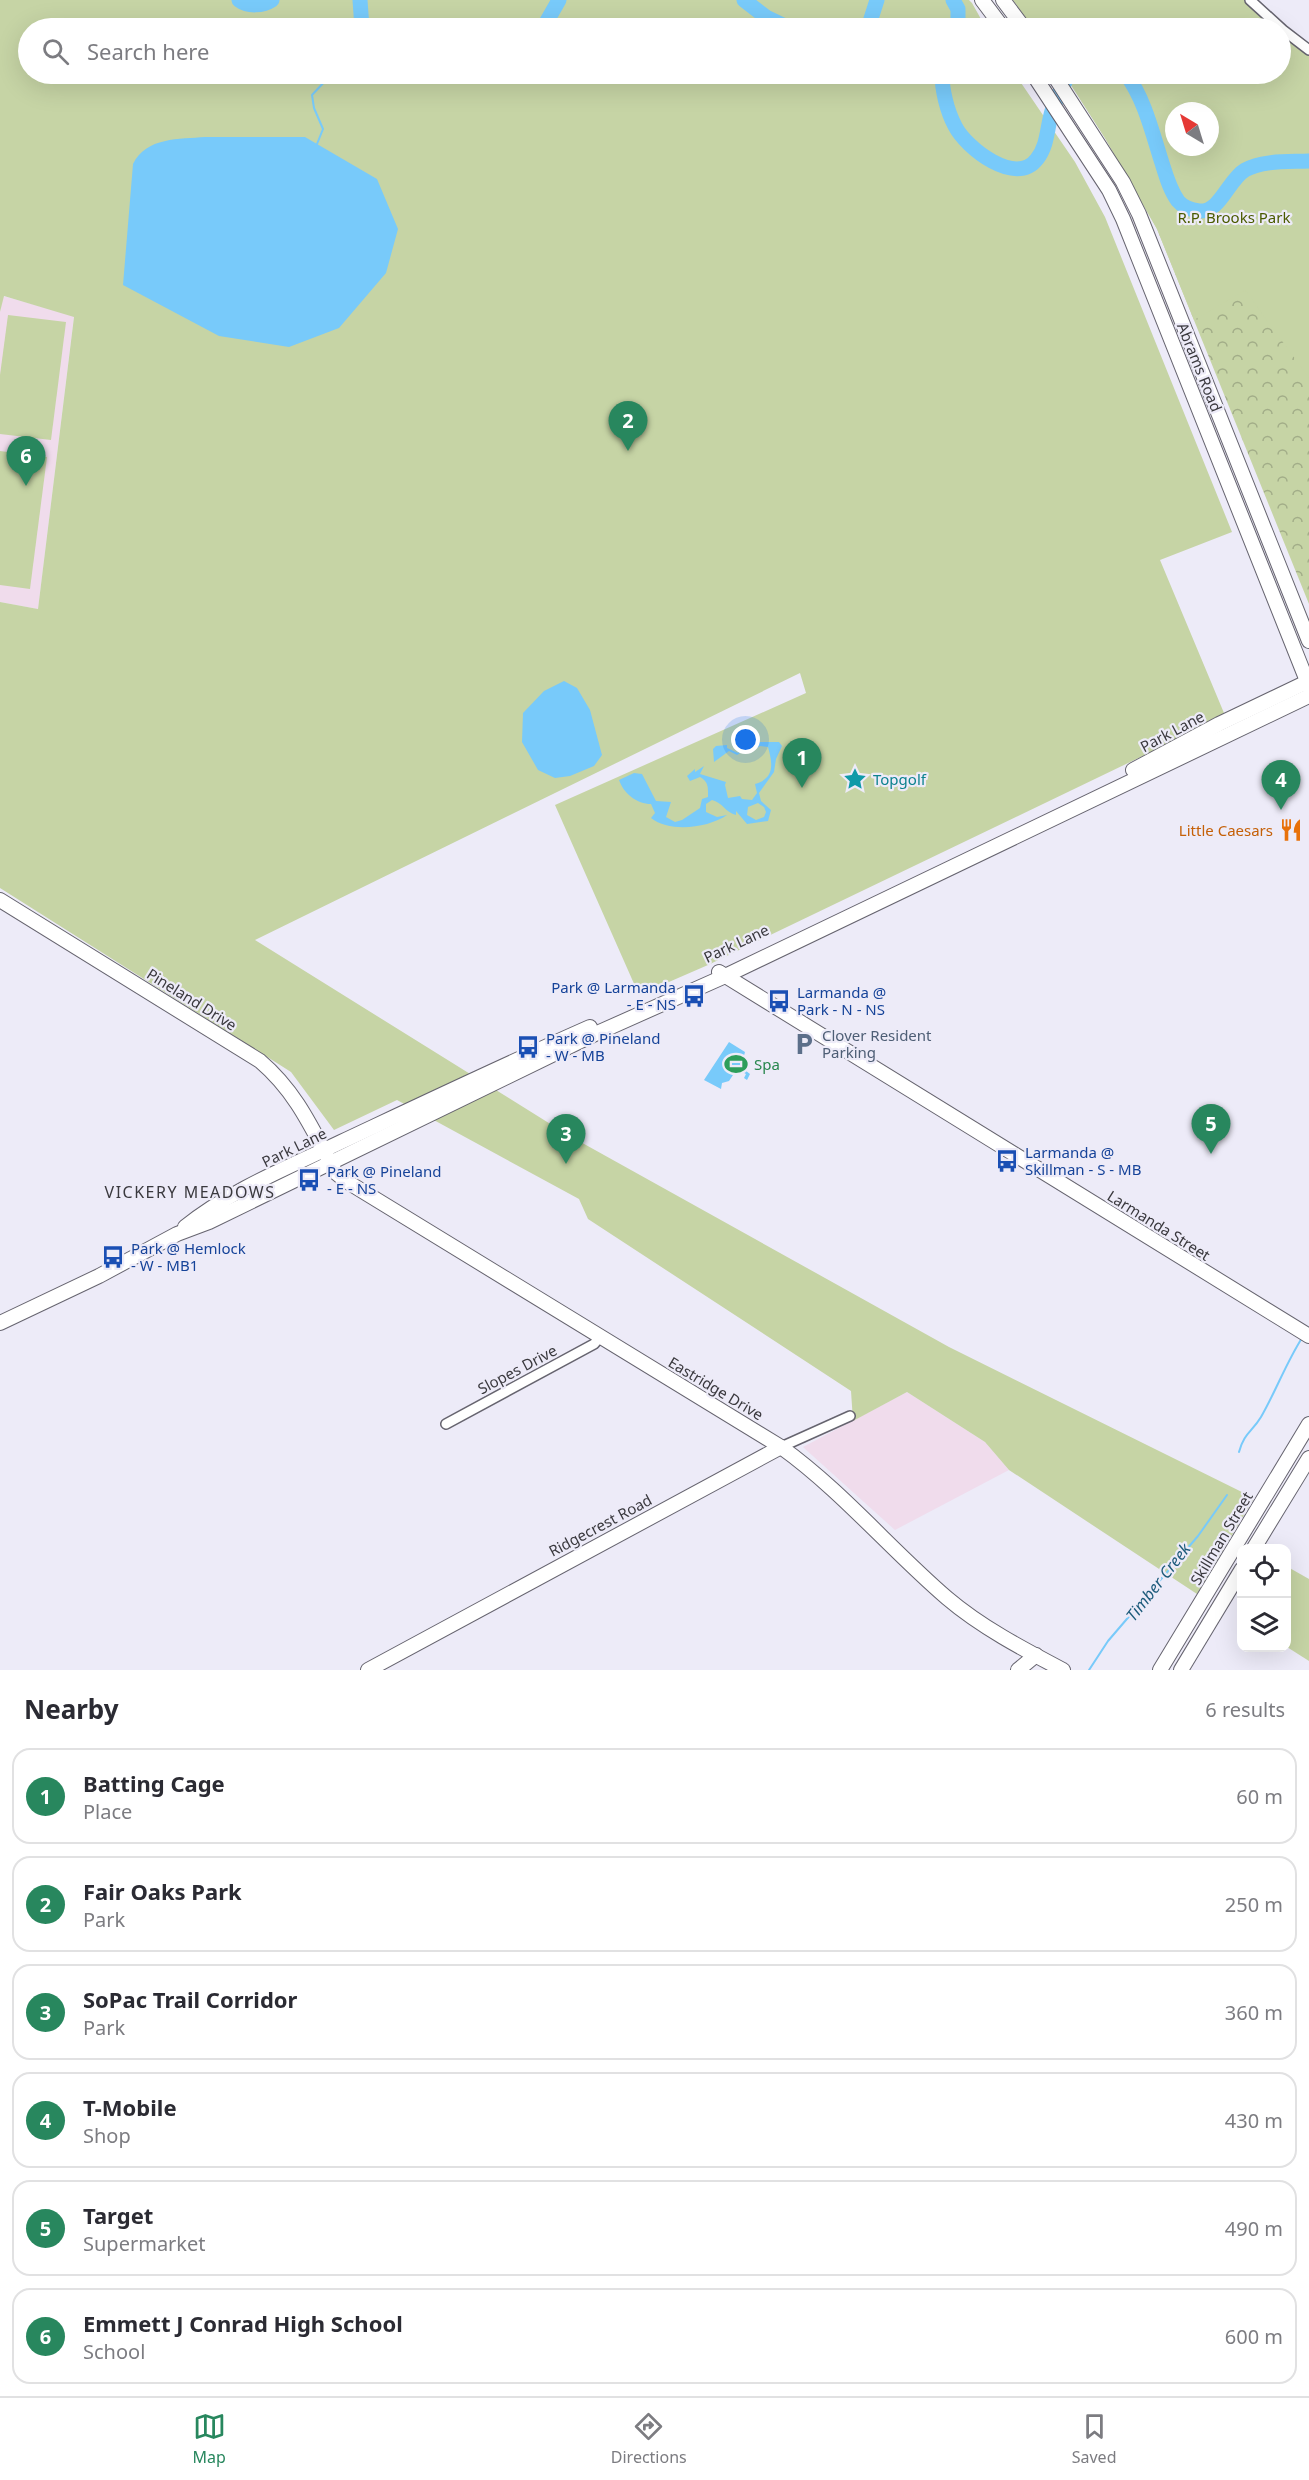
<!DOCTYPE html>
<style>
body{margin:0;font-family:"Noto Sans",sans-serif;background:#f7f7f7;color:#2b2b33}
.controls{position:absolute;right:18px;bottom:18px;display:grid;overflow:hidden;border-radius:12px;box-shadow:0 6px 24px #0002}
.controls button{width:54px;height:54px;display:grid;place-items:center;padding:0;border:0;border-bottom:2px solid #e1e1e2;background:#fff;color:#2b2b33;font:30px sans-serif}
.compass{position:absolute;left:1165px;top:102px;width:54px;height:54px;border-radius:50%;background:#fff;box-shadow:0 6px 24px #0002;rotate:322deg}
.you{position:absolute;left:746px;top:740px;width:21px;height:21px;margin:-15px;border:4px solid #fff;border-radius:50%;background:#1a73e8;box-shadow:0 0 0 9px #1a73e833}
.badge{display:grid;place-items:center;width:39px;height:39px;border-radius:50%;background:#28875e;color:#fff;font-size:20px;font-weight:700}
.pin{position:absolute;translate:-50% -50px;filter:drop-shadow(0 2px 3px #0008)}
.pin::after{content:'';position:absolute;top:32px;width:21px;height:18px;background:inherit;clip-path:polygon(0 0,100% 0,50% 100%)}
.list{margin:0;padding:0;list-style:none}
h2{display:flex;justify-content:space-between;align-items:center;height:78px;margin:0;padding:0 24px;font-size:26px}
h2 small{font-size:20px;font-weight:400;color:#7c7c81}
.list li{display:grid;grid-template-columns:39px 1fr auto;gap:18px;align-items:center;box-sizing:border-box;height:96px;margin:0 12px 12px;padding:0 12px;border:2px solid #e1e1e2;border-radius:18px}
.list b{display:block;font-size:22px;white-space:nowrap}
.list p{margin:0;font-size:20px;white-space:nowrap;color:#7c7c81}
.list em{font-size:20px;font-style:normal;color:#7c7c81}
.icon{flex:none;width:33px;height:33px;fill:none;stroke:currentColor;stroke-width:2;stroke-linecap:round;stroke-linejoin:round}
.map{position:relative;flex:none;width:1309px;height:1670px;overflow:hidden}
.search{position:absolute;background:#fff;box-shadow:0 6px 24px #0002;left:18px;right:18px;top:18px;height:66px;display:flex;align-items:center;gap:15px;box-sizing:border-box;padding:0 21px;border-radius:33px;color:#7c7c81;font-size:22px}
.sheet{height:726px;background:#fff}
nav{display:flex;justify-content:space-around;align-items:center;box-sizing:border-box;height:84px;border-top:2px solid #e1e1e2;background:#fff;font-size:16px;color:#7c7c81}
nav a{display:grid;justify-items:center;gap:3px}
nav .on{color:#28875e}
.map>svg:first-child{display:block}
.education{fill:#f0dcec}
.forest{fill:url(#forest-crowns)}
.park{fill:#c6d4a5;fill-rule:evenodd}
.water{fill:#78cafa;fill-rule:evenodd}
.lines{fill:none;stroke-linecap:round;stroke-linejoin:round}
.stream{stroke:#78cafa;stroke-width:2}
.river{stroke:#78cafa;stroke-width:15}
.street-casing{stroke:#66646f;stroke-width:12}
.secondary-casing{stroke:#66646f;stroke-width:16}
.street{stroke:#fff;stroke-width:9}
.secondary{stroke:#fff;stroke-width:14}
.labels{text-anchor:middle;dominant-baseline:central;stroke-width:4.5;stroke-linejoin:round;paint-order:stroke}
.park-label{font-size:15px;fill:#4a5b00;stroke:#edebf8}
.street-label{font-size:15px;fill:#3a393e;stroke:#edebf8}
.culture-label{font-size:15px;fill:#0d838f;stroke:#edebf8;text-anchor:start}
.food-label{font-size:15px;fill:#c56008;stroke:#edebf8;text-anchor:end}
.transit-label{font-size:15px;fill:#164399;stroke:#edebf8;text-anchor:start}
.service-label{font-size:15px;fill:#4e5e75;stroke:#edebf8;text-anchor:start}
.leisure-label{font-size:15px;fill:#27864d;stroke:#edebf8;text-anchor:start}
.neighbourhood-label{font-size:16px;letter-spacing:1.5px;fill:#3a393e;stroke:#edebf8}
.water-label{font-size:16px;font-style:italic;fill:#1d5b7b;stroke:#edebf8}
</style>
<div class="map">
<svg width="1309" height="1670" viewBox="0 0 1309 1670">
<defs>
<pattern id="forest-crowns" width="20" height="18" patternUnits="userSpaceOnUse" patternTransform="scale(1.5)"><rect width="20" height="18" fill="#c6d4a5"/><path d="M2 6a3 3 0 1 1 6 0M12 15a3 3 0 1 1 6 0" fill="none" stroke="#a2ad88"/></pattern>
</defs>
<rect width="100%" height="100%" fill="#edebf8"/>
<g class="education">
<path d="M3,296L74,316L38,609L0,602V312Z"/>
<path d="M907,1392L985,1442L1009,1470L895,1530L803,1447Z"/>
</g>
<path class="forest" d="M1072,74L1174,147L1309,317V604L1157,229L1105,138L1071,85Z"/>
<g class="park">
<path d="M0,0H969L972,3L986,28H28V74H1015L1075,162L1105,217L1232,532L1160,560L1224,713L1151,752L708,965L639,995L555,805L806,693L800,673L255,940L568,1135L949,1347L1254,1498L1197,1594L1009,1470L985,1442L907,1392L853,1421L851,1391L588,1219L579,1199L397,1100L334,1130L291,1072L0,888V602L38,609L74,317L4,296L0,312Z"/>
<path d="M1013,0H1244L1276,28H1033Z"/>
<path d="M1281,33L1309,55V378L1245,290L1194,320L1157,229L1105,138L1064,74H1280ZM1174,111H1210V147H1174Z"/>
<path d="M8,315L66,322L51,440L0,434V375Z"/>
<path d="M0,451L47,457L30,589L0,585Z"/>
<path d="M1286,1566L1309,1579V1661L1287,1647Z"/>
</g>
<g class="water">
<path d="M205,137H305L377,179L398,229L386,273L339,328L289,347L219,336L123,285L133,164C146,137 180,139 205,137Z"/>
<path d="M564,681L577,688L590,710L602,755L594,766L570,776L555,778L538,770L522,742L523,713L544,691Z"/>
<path d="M744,736L756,742H779L782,746L776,759L774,772L759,793L761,801L771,810L768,821L747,824L736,811V815C726,813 722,802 712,800L706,804V812L717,817L727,815C708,828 670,833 651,818L655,813L651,804C637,804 624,794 619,780L634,773L642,774L656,801L671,802L666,817L675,822L682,820L700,808L702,799L708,797C708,788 709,782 700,777L690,781L687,776L695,769V772L704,766L700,774L726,782L725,785L728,798L740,796L742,799L752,800L757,793L755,784C776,778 772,762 768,747L760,746L757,748L753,744L737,755L729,751L714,762L713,749L716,746L727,745V748L738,753L748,742ZM758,803L764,807L766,812L764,817L756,820L747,815L748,807Z"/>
<path d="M729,1042L745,1052L741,1067L750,1074L747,1080L744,1078L746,1074L737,1069L729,1081L722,1083L721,1089L704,1080Z"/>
</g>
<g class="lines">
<g class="stream">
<path d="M317,144L323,129L314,108L312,95L327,79L340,74"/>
<path d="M1239,1452C1244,1433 1252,1432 1261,1417C1276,1391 1286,1363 1302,1338"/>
<path d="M1089,1670L1108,1641L1198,1536L1227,1495"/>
</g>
<g class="river">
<path d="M239,0C248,7 263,6 272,0"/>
<path d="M360,0L362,28"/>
<path d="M744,0L766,17L789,28"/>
<path d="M953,0L958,9V28"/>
<path d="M543,28L559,0"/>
<path d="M868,28L877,0"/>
<path d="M942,74C942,90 947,111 955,126C966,148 1016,187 1037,159C1048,145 1047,127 1052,111C1056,98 1063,86 1069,74"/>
<path d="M1126,74C1145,100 1152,132 1162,163C1166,176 1170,190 1178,201C1183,207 1192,210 1199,211C1220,213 1228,180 1245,170C1263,160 1289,162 1309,161"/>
</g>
<g class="street-casing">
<g id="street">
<path d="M1250,0L1283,30L1309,50"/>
<path d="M446,1424L594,1344L600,1337"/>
<path d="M781,1447L850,1416"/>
</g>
</g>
<g class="secondary-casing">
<g id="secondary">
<path d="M982,0L1003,28"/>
<path d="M1003,0L1024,28"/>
<path d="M1033,74L1109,190L1123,219L1309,686"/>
<path d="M1053,74L1123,182L1139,214L1309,641"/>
<path d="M1133,770L1219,724L1309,681"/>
<path d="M0,900L260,1061C294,1090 310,1124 330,1162L335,1172L346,1181L781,1447C842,1491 890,1549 947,1598C981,1627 1023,1649 1063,1670"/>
<path d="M719,972L1309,1336"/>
<path d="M185,1227C231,1190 289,1167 341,1142C424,1103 506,1064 590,1027"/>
<path d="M0,1323L99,1276L177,1234L209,1222L595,1034L723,977L1309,696"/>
<path d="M1254,1548L1309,1458"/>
<path d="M368,1670L781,1447"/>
<path d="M1018,1670L1036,1655"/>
<path d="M1160,1670L1309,1424"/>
<path d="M1181,1670L1242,1569"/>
</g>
</g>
<use href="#street" class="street"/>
<use href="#secondary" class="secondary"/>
</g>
<defs>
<g id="sight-bare" transform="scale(1.8)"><path d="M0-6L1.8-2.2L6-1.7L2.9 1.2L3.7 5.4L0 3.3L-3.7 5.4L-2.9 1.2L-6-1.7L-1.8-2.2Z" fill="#0f9aa8" stroke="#edebf8" stroke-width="2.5" paint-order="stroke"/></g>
<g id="restaurant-bare" transform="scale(1.8)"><path d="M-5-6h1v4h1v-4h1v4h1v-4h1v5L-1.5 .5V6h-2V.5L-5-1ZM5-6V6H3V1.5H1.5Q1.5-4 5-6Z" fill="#e8710a" stroke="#edebf8" stroke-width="2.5" paint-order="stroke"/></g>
<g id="bus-bare" transform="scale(1.8)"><path d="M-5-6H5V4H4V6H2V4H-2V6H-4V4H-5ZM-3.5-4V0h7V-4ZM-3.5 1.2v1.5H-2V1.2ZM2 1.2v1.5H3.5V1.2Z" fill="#1a4fb4" stroke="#edebf8" stroke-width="2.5" paint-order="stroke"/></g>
<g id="parking-bare" transform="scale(1.8)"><path d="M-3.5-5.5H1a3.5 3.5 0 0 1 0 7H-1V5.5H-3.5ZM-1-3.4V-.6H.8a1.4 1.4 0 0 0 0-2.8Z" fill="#5c6f8a" stroke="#edebf8" stroke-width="2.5" paint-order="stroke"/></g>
<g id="stadium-bare" transform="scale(1.8)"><path d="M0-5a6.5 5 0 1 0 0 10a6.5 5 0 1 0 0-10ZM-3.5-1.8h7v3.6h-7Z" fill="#2e9e5b" stroke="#edebf8" stroke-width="2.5" paint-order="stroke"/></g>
</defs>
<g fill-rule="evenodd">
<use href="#sight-bare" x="855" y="779"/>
<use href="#restaurant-bare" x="1291" y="830"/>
<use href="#bus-bare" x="694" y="996"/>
<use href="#bus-bare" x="779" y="1001"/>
<use href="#parking-bare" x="804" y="1044"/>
<use href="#bus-bare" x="528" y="1047"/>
<use href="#stadium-bare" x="736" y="1064"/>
<use href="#bus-bare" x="1007" y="1161"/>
<use href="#bus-bare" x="309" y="1180"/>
<use href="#bus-bare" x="113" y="1257"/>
</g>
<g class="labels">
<g class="park-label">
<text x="1234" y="217">R.P. Brooks Park</text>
</g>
<g class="street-label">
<text transform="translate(1200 367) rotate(68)">Abrams Road</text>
<text transform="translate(1172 731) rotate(-28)">Park Lane</text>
<text transform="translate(736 943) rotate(-25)">Park Lane</text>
<text transform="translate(192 999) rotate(32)">Pineland Drive</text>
<text transform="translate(294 1147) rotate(-26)">Park Lane</text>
<text transform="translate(1159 1225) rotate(32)">Larmanda Street</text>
<text transform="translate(517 1369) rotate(-28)">Slopes Drive</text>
<text transform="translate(716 1388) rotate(31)">Eastridge Drive</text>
<text transform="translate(600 1525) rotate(-28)">Ridgecrest Road</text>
<text transform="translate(1221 1538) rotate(-59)">Skillman Street</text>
</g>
<g class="culture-label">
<text x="873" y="779">Topgolf</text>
</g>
<g class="food-label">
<text x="1273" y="830">Little Caesars</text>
</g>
<g class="transit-label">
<text x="676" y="987" text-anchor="end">Park @ Larmanda<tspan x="676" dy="17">- E - NS</tspan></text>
<text x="797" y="992">Larmanda @<tspan x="797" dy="17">Park - N - NS</tspan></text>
<text x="546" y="1038">Park @ Pineland<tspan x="546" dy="17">- W - MB</tspan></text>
<text x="1025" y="1152">Larmanda @<tspan x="1025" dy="17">Skillman - S - MB</tspan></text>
<text x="327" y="1171">Park @ Pineland<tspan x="327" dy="17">- E - NS</tspan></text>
<text x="131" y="1248">Park @ Hemlock<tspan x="131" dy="17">- W - MB1</tspan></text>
</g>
<g class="service-label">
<text x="822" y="1035">Clover Resident<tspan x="822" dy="17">Parking</tspan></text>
</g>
<g class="leisure-label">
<text x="754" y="1064">Spa</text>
</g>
<g class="neighbourhood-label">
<text x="190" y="1192">VICKERY MEADOWS</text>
</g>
<g class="water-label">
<text transform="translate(1158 1582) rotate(-52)">Timber Creek</text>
</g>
</g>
</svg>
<div class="controls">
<button><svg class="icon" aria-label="locate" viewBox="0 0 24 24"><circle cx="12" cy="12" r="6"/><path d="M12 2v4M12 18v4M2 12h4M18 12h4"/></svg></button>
<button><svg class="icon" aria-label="layers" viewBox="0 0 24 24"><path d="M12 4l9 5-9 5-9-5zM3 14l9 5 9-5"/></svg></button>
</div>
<svg class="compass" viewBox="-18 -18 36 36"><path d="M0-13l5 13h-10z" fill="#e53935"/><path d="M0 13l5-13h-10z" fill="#7c7c81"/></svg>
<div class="you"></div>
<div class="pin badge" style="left:802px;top:788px">1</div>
<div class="pin badge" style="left:628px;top:451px">2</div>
<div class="pin badge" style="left:566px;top:1164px">3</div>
<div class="pin badge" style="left:1281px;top:810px">4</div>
<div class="pin badge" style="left:1211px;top:1154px">5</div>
<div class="pin badge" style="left:26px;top:486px">6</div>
<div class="search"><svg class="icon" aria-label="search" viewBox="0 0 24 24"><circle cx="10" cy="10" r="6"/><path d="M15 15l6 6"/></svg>Search here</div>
</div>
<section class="sheet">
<h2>Nearby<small>6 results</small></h2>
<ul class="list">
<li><span class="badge">1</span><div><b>Batting Cage</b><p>Place</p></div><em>60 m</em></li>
<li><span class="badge">2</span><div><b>Fair Oaks Park</b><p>Park</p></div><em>250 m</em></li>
<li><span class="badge">3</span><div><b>SoPac Trail Corridor</b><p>Park</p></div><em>360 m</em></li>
<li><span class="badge">4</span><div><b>T-Mobile</b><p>Shop</p></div><em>430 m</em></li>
<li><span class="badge">5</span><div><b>Target</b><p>Supermarket</p></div><em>490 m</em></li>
<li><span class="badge">6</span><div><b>Emmett J Conrad High School</b><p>School</p></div><em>600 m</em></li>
</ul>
</section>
<nav>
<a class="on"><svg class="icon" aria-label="map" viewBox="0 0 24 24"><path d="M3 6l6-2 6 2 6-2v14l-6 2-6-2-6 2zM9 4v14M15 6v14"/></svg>Map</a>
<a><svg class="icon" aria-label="directions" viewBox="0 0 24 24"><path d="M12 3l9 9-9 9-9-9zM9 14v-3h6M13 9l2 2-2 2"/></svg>Directions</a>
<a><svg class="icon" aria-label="saved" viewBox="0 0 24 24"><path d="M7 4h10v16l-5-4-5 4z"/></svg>Saved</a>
</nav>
